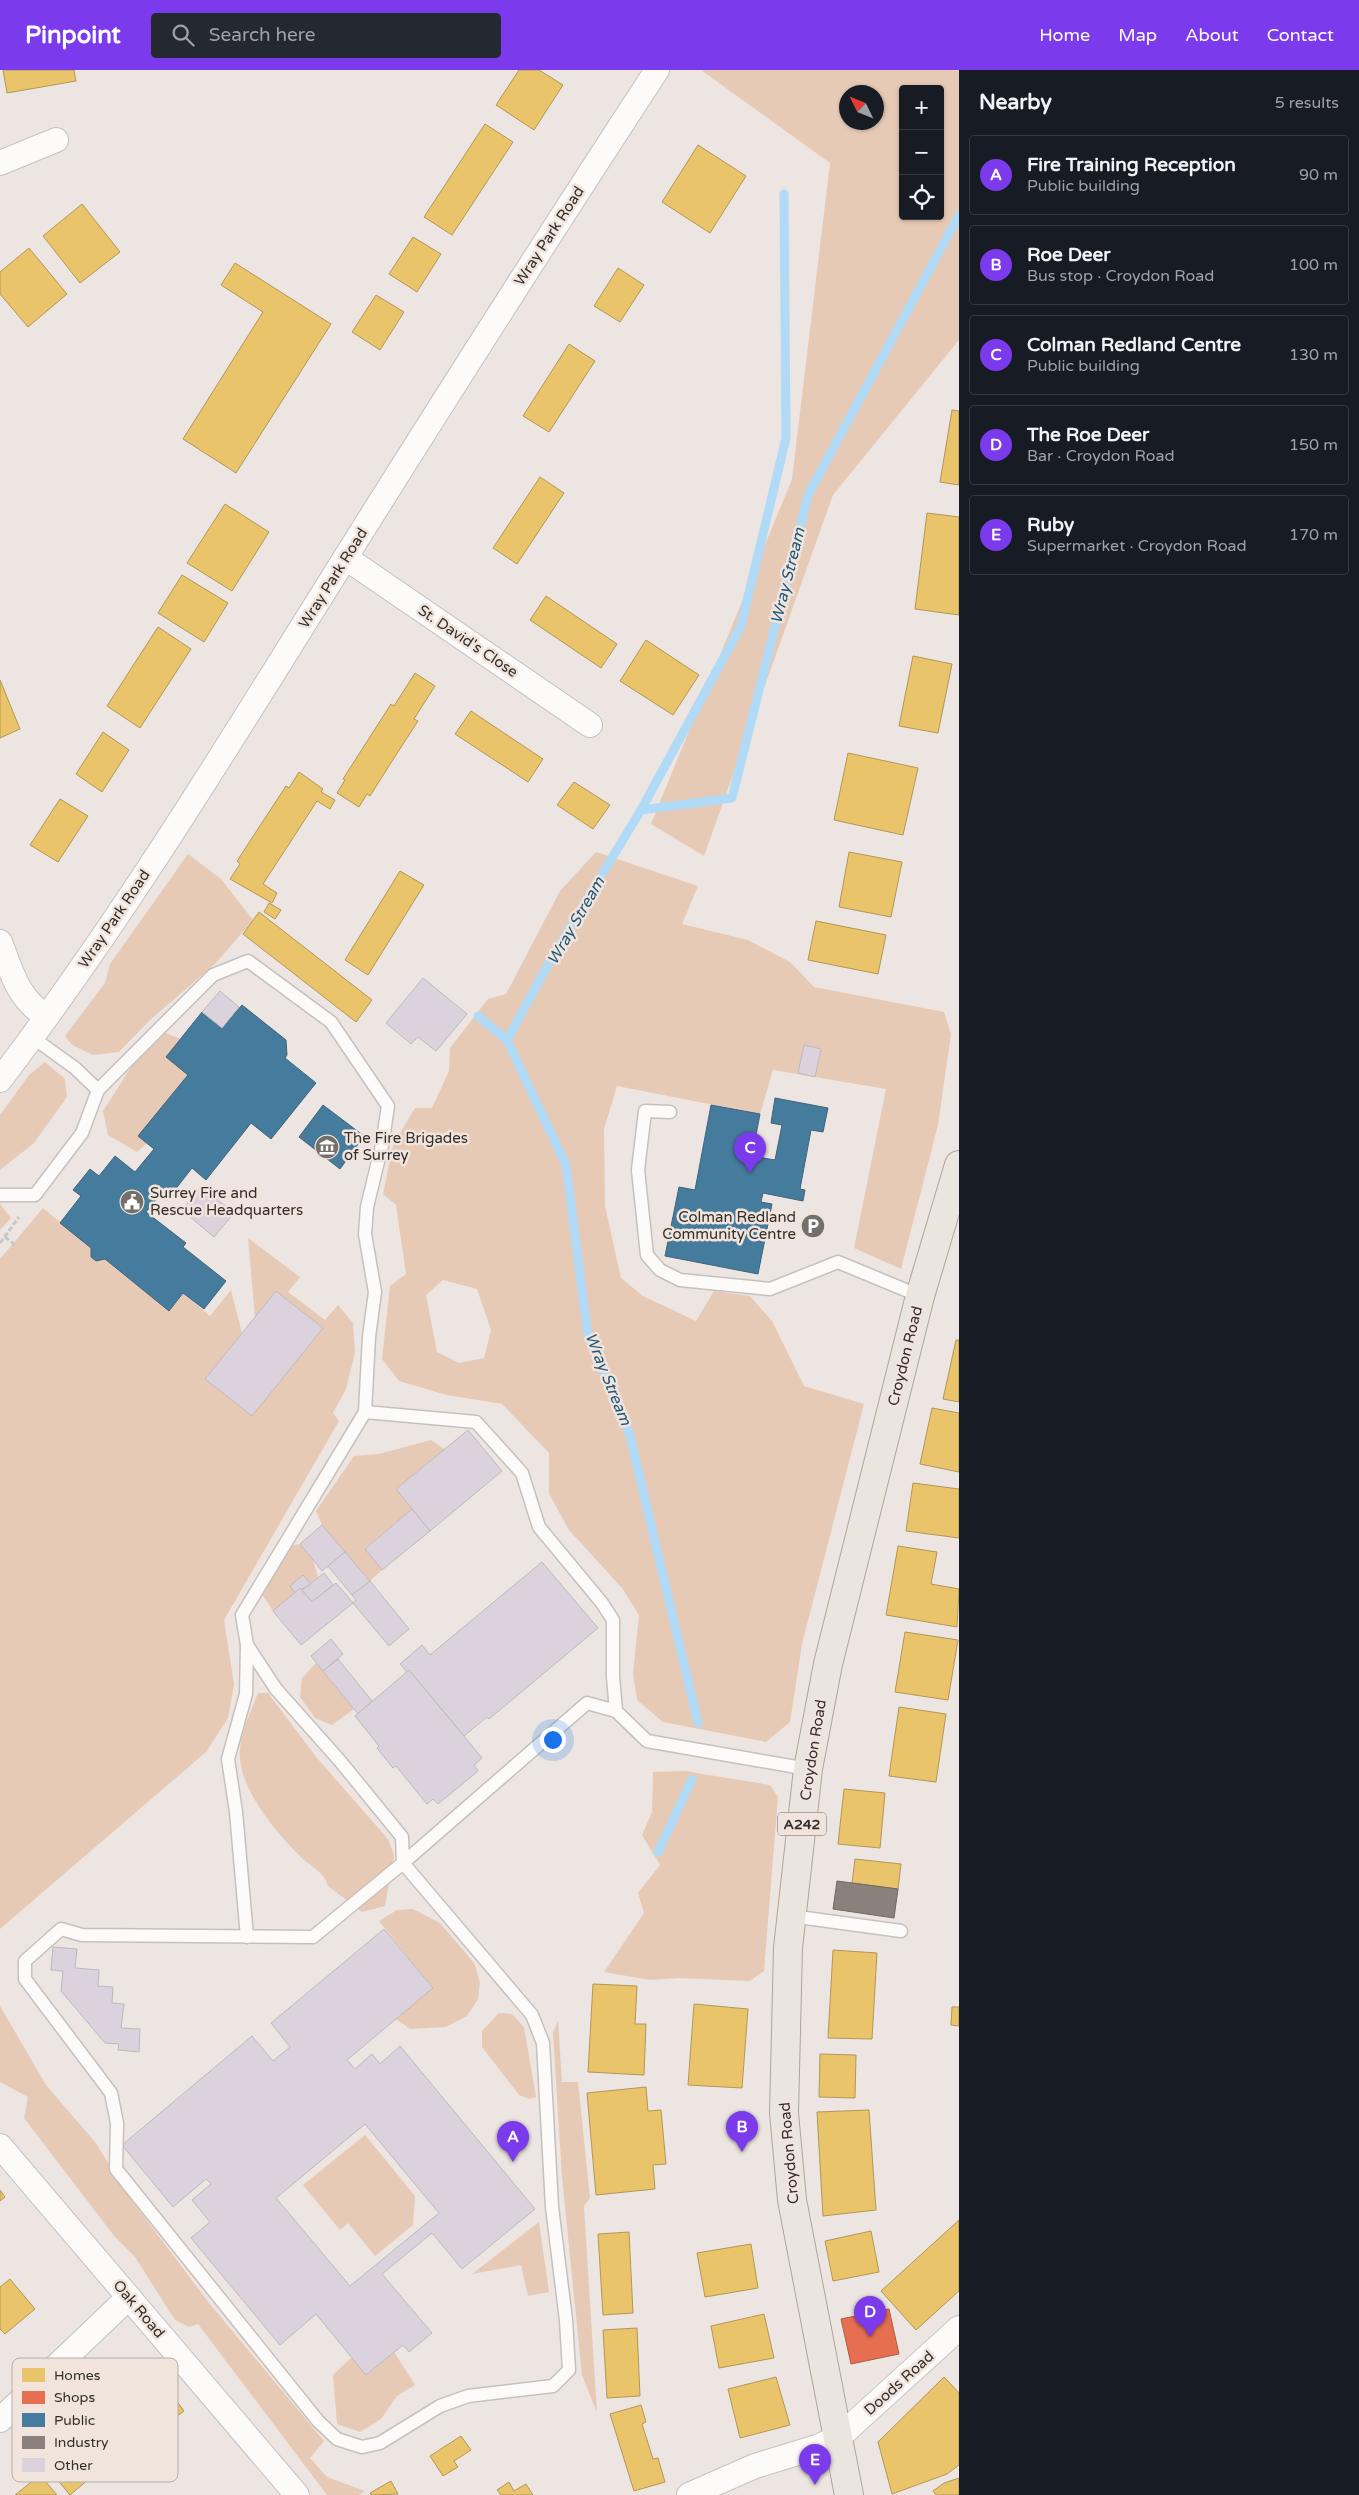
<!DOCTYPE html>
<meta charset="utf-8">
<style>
body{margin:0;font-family:"Varela Round",sans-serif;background:#242831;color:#f1f3f6}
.controls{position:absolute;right:15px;top:15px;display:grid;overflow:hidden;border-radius:5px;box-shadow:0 1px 4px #0004}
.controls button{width:45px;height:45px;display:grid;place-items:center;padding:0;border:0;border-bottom:1px solid #363941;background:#171b24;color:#f1f3f6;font:25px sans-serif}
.compass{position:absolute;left:839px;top:15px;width:45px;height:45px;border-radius:50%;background:#171b24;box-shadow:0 1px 4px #0004;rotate:313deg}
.you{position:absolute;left:552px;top:1669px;width:18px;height:18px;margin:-12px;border:4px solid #fff;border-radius:50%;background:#1a73e8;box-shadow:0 0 0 8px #1a73e833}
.badge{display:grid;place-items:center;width:32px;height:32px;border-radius:50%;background:#7c3aed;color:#fff;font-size:16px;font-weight:700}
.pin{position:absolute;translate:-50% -41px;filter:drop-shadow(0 1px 2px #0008)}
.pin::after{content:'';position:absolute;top:26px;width:18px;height:15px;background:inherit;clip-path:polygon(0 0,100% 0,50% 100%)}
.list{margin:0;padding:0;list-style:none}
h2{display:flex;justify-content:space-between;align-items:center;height:65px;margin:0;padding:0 20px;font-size:21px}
h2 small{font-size:16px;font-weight:400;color:#9ea1a6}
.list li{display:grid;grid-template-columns:32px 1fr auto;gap:15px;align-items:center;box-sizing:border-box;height:80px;margin:0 10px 10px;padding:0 10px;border:1px solid #363941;border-radius:5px}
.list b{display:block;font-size:19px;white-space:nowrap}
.list p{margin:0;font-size:16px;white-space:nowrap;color:#9ea1a6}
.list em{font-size:16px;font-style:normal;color:#9ea1a6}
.icon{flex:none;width:28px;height:28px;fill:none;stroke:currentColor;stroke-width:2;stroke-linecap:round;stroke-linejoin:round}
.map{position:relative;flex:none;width:959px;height:2425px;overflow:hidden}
header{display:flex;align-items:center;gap:30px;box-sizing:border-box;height:70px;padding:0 25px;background:#7c3aed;color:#fff}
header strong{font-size:24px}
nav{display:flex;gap:28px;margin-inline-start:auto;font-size:18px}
.search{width:350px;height:45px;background:#242831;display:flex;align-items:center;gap:12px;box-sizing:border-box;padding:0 18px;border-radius:5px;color:#9ea1a6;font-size:19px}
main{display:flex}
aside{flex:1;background:#171b24}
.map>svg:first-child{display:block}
.green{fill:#e7cab6;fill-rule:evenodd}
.homes{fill:#e9c46a;stroke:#b29757}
.shops{fill:#e76f51;stroke:#b15c46}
.public{fill:#457b9d;stroke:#40647b}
.industry{fill:#8a817c;stroke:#706864}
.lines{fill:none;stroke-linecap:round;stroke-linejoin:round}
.stream{stroke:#b0daf5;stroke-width:9}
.building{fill:#dbd2de;stroke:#bebaba;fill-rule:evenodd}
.lane-casing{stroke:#c6c1be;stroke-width:15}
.street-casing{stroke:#c6c1be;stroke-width:26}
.primary-casing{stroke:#aea59a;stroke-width:30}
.path{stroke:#c8c6c4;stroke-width:3;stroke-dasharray:5 2.5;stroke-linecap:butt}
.lane{stroke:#fcfbfa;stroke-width:12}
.street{stroke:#fcfbfa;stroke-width:24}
.primary{stroke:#eae5df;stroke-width:28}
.labels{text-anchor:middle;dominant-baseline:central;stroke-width:5;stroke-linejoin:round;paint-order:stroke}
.shield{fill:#f0e4dd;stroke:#6c6561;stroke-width:1}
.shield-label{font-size:14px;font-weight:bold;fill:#332f2c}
.street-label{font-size:15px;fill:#332f2c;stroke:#f0e4dd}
.poi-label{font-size:15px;fill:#332f2c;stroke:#f0e4dd;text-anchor:start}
.water-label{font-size:16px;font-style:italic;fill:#1d597b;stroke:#f0e4dd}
.key{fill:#f0e4dd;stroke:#b7aea8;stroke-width:1}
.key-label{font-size:14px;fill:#332f2c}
</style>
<header>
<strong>Pinpoint</strong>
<div class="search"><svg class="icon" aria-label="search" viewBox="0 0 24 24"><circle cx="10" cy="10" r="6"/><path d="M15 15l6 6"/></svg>Search here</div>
<nav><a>Home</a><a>Map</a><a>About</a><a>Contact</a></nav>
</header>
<main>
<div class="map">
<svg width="959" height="2425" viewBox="0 0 959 2425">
<rect width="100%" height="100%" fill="#ece5e1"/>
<g class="green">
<path d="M701,0H959V270L833,425L704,786L651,754L792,409L830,93ZM903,19H940V146H903ZM846,22H876V52H846Z"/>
<path d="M596,782L698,816L682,854L748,870L790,892L814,917L944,942L951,964L938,1055L901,1199L854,1178L886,1019L773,1000L760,1044L617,1016L604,1059L605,1136L621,1208L643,1226L696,1251L714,1221L750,1226L772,1251L804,1316L864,1334L802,1574L790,1652L766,1672L663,1652L637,1630L633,1604L639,1545L622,1518L569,1460L549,1424V1383L502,1334L447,1325L399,1311L382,1289L390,1216L406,1204L396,1135L383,1124L393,1075L415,1038H432L449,1001L450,978L488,929L506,924L560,821ZM443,1210L477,1219L491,1260L484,1288L459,1293L437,1282L426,1225Z"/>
<path d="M188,784L221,809L253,850L216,893L150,950L119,982L93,985L72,975L65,966L105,913L110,894Z"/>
<path d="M165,963L181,969L166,987L188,1005L139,1066L147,1073L137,1082L108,1065L103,1041L133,994Z"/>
<path d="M45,992L65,1009L67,1027L34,1073L0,1100V1045L29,1005Z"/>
<path d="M0,1134L11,1148L0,1160Z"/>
<path d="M43,1138L91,1178V1187L95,1191L105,1189L169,1240L183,1223L210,1246L231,1220L242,1263L205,1309L252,1346L323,1258L276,1221L255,1247L248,1168L300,1207L288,1222L325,1250L338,1235L353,1253L355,1283L346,1319L333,1343L339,1351L224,1550L234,1614L228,1648L206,1682L0,1859V1189Z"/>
<path d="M431,1370L444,1379L396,1419L412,1439L365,1478L382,1500L370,1511L322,1455L316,1441L354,1386L379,1384Z"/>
<path d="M300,1474L313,1490L318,1507L273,1541L262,1524L290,1476Z"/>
<path d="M316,1593L354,1639L332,1655L315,1648L300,1627L302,1608Z"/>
<path d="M258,1623H268L317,1688L388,1769L394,1785L385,1836L362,1842L328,1816C325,1803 312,1797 303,1789C278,1765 243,1724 240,1689C238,1667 250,1643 258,1623Z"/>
<path d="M685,1701L770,1715L778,1727L764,1901L750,1911L679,1908L650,1910L604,1902L644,1843L638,1823L660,1795L642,1765L652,1742L653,1702Z"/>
<path d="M413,1839L440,1853L474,1893L480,1912L478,1929L467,1946L446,1957L410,1959L396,1949L433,1918L379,1851L397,1840Z"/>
<path d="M0,1936L46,2015L95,2072L133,2132L209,2233L324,2371L310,2388L327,2407L365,2421L359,2425H327L198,2254L189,2257L175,2250L135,2187L115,2167L24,2048L28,2027L0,2012Z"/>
<path d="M499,1943L512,1944L524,1957L536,2027L529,2029L519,2025L482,1977V1961Z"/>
<path d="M558,1951L562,2012H578L590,2128L584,2136L597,2343L582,2305L562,2107L553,1963Z"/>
<path d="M365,2065L415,2126L413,2155L375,2186L348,2153L340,2160L303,2115Z"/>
<path d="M539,2152L549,2222L528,2226L521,2195L472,2204Z"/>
<path d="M394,2282L415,2315L397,2326L381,2349L360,2362L337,2354L333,2305L352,2287L367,2305Z"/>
</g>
<g class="homes">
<path d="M3,0H74L76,11L7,23Z"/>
<path d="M519,0H539L563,15L534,60L496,35Z"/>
<path d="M485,54L513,72L452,165L424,147Z"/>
<path d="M698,75L746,106L710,163L662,132Z"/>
<path d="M82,134L120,182L80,213L43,166Z"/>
<path d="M413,167L441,184L417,222L389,204Z"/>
<path d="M29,178L67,224L28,257L0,224V202Z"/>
<path d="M235,193L331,254L236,403L183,369L263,242L221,215Z"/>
<path d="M618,198L644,215L620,252L594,236Z"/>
<path d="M376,225L404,242L380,280L352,262Z"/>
<path d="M569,274L595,291L549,362L523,346Z"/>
<path d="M952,340L959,341V415L940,412Z"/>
<path d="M540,407L564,423L517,494L493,478Z"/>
<path d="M225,434L269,462L232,521L187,493Z"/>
<path d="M927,443L959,447V545L915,539Z"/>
<path d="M182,505L228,533L204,572L158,543Z"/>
<path d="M546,526L617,574L601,598L530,550Z"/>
<path d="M158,557L191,579L140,658L107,636Z"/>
<path d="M646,570L699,605L673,645L620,611Z"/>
<path d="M913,586L952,594L938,663L899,656Z"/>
<path d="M415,603L435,616L414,649L418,651L394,688L370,726L367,724L359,737L337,723L345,710L343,709L391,634L394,636Z"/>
<path d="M0,610L20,659L0,668Z"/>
<path d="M471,641L543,689L528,712L455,664Z"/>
<path d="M103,662L129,680L102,722L76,704Z"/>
<path d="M848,683L918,698L903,765L834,750Z"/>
<path d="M299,702L323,719L321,722L335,730L330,739L317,731L263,814L277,823L272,833L230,809L240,794L237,791L286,716L289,718Z"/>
<path d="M574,712L610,735L593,759L557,735Z"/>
<path d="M60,729L88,746L58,792L30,775Z"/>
<path d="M849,782L902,792L891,847L839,837Z"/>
<path d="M400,801L424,815L368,905L345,890Z"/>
<path d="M269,833L281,840L275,849L264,842Z"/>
<path d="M259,842L372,930L356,952L243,864Z"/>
<path d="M816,851L886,865L878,904L808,890Z"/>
<path d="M956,1270H959V1332L943,1329Z"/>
<path d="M932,1338L959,1343V1402L920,1394Z"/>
<path d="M913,1413L959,1419V1468L906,1461Z"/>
<path d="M898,1476L937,1482L931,1514L959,1519L957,1557L886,1545Z"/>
<path d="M905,1562L958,1570L948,1630L895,1622Z"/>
<path d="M899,1637L946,1644L936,1712L889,1706Z"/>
<path d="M844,1719L885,1723L880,1778L838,1774Z"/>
<path d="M855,1789L901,1794L898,1819L852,1813Z"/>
<path d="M833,1880L877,1883L872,1969L828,1968Z"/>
<path d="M593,1914L637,1916L635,1954H646L644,2005L588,2002Z"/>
<path d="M694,1934L748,1939L742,2018L688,2015Z"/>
<path d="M952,1937H959V1956L951,1955Z"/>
<path d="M820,1984L856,1985L855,2028L819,2027Z"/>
<path d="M646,2017L648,2041L661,2040L666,2094L653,2095L655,2119L596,2125L587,2023Z"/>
<path d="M869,2040L876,2140L823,2146L817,2042Z"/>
<path d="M0,2120L5,2127L0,2131Z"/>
<path d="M959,2150V2221L916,2260L881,2221Z"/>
<path d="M871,2161L879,2202L833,2211L825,2171Z"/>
<path d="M629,2162L633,2243L603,2245L598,2164Z"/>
<path d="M751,2174L758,2218L705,2227L697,2183Z"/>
<path d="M10,2209L35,2239L5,2264L0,2259V2217Z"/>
<path d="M764,2244L774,2288L719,2298L711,2256Z"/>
<path d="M637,2258L640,2326L607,2328L603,2260Z"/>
<path d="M157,2304L184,2341L126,2384L99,2348Z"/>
<path d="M776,2307L790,2355L740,2368L728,2319Z"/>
<path d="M944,2307L959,2323V2395L947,2404L892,2424L878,2372Z"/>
<path d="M641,2335L646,2352L642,2354L653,2389L658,2388L665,2412L634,2421L610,2344Z"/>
<path d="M89,2355L115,2387L70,2425L43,2392Z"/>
<path d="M461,2366L471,2380L454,2391L458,2397L443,2406L430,2386Z"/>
<path d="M40,2405L57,2425H15Z"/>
<path d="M959,2408V2425H936L933,2421L944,2413Z"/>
<path d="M391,2411L398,2424L371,2425L370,2423Z"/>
<path d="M509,2412L514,2421L526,2414L533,2425H501L497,2420Z"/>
</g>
<path class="shops" d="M889,2239L899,2284L851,2294L841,2249Z"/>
<g class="public">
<path d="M242,935L286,970L287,985L285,988L316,1013L271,1069L251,1053L206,1110L192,1098L167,1130L160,1125L146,1142L186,1173L183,1177L226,1211L204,1239L183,1223L169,1241L105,1189L96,1191L91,1187V1178L60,1153L81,1126L73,1120L90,1099L99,1106L115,1086L135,1102L154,1079L138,1066L188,1005L166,987L202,942L222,958Z"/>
<path d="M775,1028L828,1038L823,1062L811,1060L800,1119L805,1120L803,1131L763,1123L761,1132L772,1134L758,1204L665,1186L679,1117L695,1120L711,1035L760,1044L752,1086L775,1090L782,1055L771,1053Z"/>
<path d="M323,1035L364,1066L340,1099L299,1067Z"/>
</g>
<path class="industry" d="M837,1811L898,1819L894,1848L833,1839Z"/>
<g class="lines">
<g class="stream">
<path d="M641,740L732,728L808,425L959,145"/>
<path d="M478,946L507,970L566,1095L588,1266L629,1362L698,1653"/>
<path d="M507,970L556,880L641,740L741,556L786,368L784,124"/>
<path d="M658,1782L692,1709"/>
</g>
</g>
<g class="building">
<path d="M423,908L467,944L436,981L418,967L411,974L386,953Z"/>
<path d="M220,921L239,937L222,958L202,942Z"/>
<path d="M804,975L821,979L815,1007L798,1003Z"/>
<path d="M201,1116L234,1143L214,1167L182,1140Z"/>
<path d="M276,1221L323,1258L252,1346L205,1309Z"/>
<path d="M468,1360L502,1401L430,1461L396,1419Z"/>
<path d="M412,1439L430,1461L382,1500L365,1479Z"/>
<path d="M322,1455L345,1482L322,1501L300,1474Z"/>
<path d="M345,1482L370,1511L352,1525L328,1496Z"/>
<path d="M542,1492L598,1558L489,1649L487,1647L464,1666L409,1600L407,1602L400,1594L422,1575L430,1585Z"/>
<path d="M324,1503L333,1515L312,1532L302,1520Z"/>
<path d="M303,1505L311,1514L295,1523L290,1516Z"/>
<path d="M370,1511L409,1559L389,1576L353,1533L356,1530L352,1525Z"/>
<path d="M336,1513L353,1533L301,1575L273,1541L300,1518L312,1532Z"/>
<path d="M331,1569L343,1584L323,1601L311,1586Z"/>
<path d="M338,1589L372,1631L358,1644L323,1601Z"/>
<path d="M409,1600L482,1688L474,1695L478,1701L438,1734L433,1729L427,1734L396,1696L393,1698L377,1678L379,1676L355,1646Z"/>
<path d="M384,1859L433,1918L347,1990L355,1999L372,1984L380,1994L400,1976L535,2139L462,2199L432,2163L382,2204L432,2263L409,2282L403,2275L366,2305L316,2244L280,2275L191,2168L210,2152L192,2130L211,2114L206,2109L173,2137L122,2075L252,1966L273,1991L290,1977L271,1953ZM365,2054L439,2143L350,2216L276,2128Z"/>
<path d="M53,1877L77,1879L75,1898L99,1900L98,1916L113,1917L112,1933L124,1934L121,1958L140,1959L139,1982L118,1980L119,1974L105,1973L61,1921L63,1901L51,1900Z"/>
</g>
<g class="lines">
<g class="lane-casing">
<g id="lane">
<path d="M98,1020L213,905L248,891L331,952L388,1036L382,1075L367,1137L365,1164L375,1222L369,1267L365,1342"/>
<path d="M670,1042L645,1041L638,1100L647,1185L660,1200L680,1210L770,1219L838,1192L920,1226"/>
<path d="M0,1125H35L82,1063L98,1020L75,998L32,967"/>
<path d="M247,1575L246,1624L228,1689L236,1742L247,1867"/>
<path d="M616,1641L613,1607V1550L602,1533L539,1457L522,1403L476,1352L365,1342L242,1545L247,1575L276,1619L340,1691L402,1767L403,1793L532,1945L543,1973L552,2137L566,2250L569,2300L553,2316L468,2326L440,2336L380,2373L362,2377L337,2369L318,2351L116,2099L117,2053L111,2023L25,1909V1891L61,1859L82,1865L313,1867L403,1793L587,1633L616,1641L647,1671L808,1699"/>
<path d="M791,1846L901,1861"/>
</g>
</g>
<g class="street-casing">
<g id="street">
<path d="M0,93L56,70"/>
<path d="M346,488L590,655"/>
<path d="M0,872C13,905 16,925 46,947"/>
<path d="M0,1010C114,860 213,700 312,541C425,360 540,179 657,0"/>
<path d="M0,2076L297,2425"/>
<path d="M0,2350L129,2227"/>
<path d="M689,2425L755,2396L817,2377L839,2367L959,2258"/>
</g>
</g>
<g class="primary-casing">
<path id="primary" d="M849,2425L792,2130L784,2043L788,1878L808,1699L828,1594L920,1226L959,1095"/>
</g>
<g class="path">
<path d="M5,1167L15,1175"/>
<path d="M0,1173L19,1147"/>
</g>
<use href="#lane" class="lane"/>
<use href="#street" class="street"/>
<use href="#primary" class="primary"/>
</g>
<defs>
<g id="museum-disc" transform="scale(1.25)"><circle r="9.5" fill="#746f6b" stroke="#f0e4dd"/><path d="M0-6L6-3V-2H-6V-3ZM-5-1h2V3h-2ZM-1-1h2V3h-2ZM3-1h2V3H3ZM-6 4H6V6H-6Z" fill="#fff"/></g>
<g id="civic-disc" transform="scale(1.25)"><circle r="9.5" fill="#746f6b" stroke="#f0e4dd"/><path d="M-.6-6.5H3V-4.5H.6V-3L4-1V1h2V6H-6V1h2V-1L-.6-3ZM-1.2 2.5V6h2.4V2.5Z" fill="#fff"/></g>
<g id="parking-disc" transform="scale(1.25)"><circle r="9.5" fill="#746f6b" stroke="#f0e4dd"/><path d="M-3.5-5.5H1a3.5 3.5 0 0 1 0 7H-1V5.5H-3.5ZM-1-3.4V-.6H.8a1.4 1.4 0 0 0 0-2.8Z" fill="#fff"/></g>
</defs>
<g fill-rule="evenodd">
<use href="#museum-disc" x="327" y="1077"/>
<use href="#civic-disc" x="132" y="1132"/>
<use href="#parking-disc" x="813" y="1156"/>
</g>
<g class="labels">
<rect class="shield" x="778" y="1742.5" width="48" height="23" rx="4"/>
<g class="shield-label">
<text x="802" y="1754">A242</text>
</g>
<g class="street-label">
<text transform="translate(549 166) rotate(-57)">Wray Park Road</text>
<text transform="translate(333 508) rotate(-58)">Wray Park Road</text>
<text transform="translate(468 571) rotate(34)">St. David's Close</text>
<text transform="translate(114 849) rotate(-56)">Wray Park Road</text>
<text transform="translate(905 1286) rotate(-76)">Croydon Road</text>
<text transform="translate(813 1680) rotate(-81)">Croydon Road</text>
<text transform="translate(789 2083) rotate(-95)">Croydon Road</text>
<text transform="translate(139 2239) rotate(50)">Oak Road</text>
<text transform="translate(899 2313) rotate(-42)">Doods Road</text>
</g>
<g class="poi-label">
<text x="344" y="1068">The Fire Brigades<tspan x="344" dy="17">of Surrey</tspan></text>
<text x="150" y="1123">Surrey Fire and<tspan x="150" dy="17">Rescue Headquarters</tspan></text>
<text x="796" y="1147" text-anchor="end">Colman Redland<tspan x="796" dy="17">Community Centre</tspan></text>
</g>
<g class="water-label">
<text transform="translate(788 506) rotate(-76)">Wray Stream</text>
<text transform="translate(576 851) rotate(-60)">Wray Stream</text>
<text transform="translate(608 1309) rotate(68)">Wray Stream</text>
</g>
</g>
<rect x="12" y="2288" width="166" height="124" rx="8" class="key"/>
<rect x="22" y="2298" width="23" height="14" fill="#e9c46a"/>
<rect x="22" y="2321" width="23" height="13" fill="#e76f51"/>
<rect x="22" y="2343" width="23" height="14" fill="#457b9d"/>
<rect x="22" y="2366" width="23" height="13" fill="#8a817c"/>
<rect x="22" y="2388" width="23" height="14" fill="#dbd2de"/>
<g class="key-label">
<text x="54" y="2310">Homes</text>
<text x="54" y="2332">Shops</text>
<text x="54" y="2355">Public</text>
<text x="54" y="2377">Industry</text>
<text x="54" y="2400">Other</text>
</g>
</svg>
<div class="controls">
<button>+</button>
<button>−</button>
<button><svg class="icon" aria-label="locate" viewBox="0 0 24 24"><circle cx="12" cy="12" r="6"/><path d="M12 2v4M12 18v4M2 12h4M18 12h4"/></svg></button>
</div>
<svg class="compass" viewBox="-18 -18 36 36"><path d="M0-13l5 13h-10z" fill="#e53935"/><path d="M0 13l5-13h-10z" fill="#9ea1a6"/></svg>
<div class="you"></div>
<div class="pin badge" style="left:513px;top:2092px">A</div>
<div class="pin badge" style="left:742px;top:2082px">B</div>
<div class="pin badge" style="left:750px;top:1103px">C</div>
<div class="pin badge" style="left:870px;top:2267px">D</div>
<div class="pin badge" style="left:815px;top:2415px">E</div>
</div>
<aside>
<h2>Nearby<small>5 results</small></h2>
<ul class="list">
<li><span class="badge">A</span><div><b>Fire Training Reception</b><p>Public building</p></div><em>90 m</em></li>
<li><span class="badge">B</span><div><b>Roe Deer</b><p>Bus stop · Croydon Road</p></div><em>100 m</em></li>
<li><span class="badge">C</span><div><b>Colman Redland Centre</b><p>Public building</p></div><em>130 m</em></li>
<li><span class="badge">D</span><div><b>The Roe Deer</b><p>Bar · Croydon Road</p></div><em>150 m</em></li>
<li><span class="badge">E</span><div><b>Ruby</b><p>Supermarket · Croydon Road</p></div><em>170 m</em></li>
</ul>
</aside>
</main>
